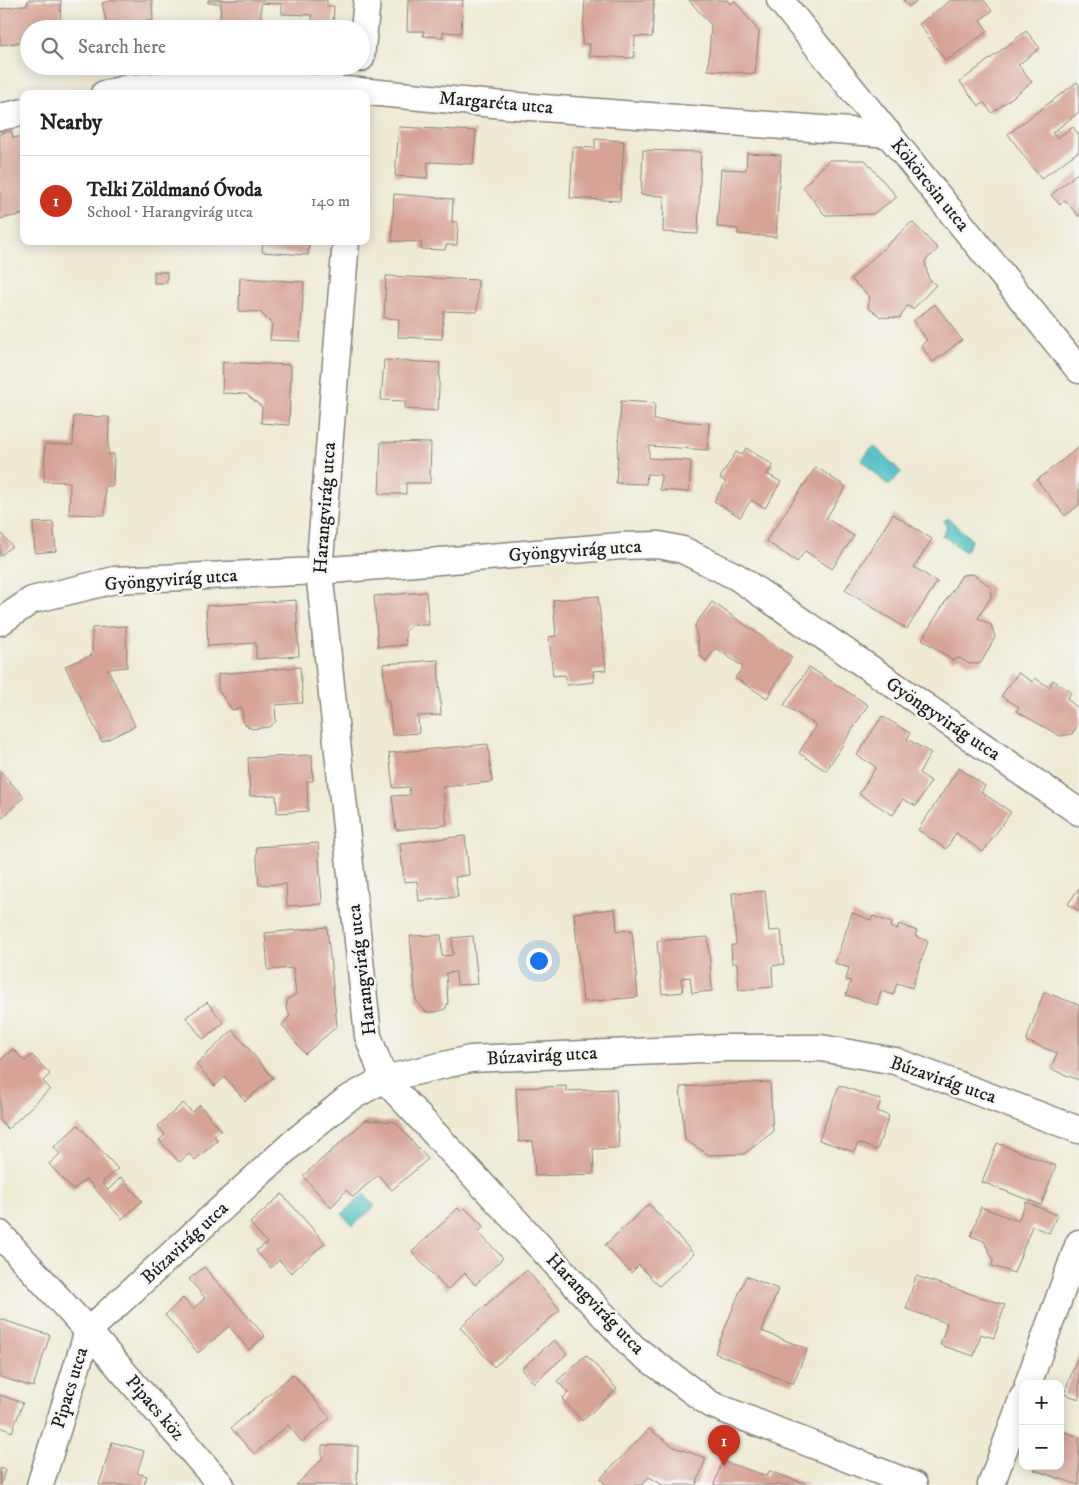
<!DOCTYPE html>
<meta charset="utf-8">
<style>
body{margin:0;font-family:"IM FELL DW Pica",serif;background:#f2f2f2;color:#222}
.controls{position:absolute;right:15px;bottom:15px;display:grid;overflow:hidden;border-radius:10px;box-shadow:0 2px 12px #0003}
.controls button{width:45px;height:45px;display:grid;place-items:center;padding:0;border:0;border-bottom:1px solid #e0e0e0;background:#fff;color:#222;font:25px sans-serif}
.you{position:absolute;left:538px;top:960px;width:18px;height:18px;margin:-12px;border:4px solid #fff;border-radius:50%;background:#1a73e8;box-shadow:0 0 0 8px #1a73e833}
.badge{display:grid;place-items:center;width:32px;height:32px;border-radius:50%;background:#c8321e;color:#fff;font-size:16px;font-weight:700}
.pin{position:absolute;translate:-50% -41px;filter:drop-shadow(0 1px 2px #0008)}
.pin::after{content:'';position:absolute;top:26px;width:18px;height:15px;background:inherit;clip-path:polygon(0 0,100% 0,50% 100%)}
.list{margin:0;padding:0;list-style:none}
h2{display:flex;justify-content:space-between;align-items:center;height:65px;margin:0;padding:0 20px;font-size:21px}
h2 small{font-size:16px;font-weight:400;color:#767676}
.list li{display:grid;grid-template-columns:32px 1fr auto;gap:15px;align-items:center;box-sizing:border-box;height:90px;padding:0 20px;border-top:1px solid #e0e0e0}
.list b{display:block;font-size:19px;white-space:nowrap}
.list p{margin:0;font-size:16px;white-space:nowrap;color:#767676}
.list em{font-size:16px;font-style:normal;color:#767676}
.icon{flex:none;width:28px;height:28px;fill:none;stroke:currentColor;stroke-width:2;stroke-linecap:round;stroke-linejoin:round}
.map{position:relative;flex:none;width:1079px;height:1485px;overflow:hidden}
.search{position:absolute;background:#fff;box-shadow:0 2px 12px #0003;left:20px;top:20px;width:350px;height:55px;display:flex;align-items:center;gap:12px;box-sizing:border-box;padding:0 18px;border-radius:28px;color:#767676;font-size:19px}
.panel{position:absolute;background:#fff;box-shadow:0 2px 12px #0003;left:20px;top:90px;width:350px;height:155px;border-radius:10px}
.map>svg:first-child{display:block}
.built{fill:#f7cfd0}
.water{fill:#51bfc5;stroke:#366e70}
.building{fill:#d7a396}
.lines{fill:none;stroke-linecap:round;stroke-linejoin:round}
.minor-casing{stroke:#858378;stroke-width:29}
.minor{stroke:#fff;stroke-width:26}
.labels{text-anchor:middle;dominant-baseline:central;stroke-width:5;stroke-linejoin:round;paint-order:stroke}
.street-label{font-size:19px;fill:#1c1c1c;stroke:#f6f6f2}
</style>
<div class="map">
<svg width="1079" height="1485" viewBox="0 0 1079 1485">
<rect width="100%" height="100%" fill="#f6f6f2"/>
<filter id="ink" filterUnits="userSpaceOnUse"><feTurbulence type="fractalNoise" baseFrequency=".02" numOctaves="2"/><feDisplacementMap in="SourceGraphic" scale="10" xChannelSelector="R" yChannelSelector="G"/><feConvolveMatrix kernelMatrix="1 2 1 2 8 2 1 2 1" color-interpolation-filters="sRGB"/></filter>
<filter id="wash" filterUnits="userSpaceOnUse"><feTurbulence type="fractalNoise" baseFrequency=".0096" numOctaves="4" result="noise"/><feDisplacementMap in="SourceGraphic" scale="20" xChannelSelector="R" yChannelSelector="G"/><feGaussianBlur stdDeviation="1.12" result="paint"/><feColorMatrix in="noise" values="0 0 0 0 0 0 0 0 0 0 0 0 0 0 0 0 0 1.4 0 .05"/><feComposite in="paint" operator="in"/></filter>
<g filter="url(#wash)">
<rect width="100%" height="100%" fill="#eeead4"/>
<path class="built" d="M713,1457L767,1476L769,1471L810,1485H703Z"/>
<g class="water">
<path d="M874,446L901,472L889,486L861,460Z"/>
<path d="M948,518L972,540L965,552L942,535L947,528L944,521Z"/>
<path d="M364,1194L375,1206L353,1226L342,1214Z"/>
</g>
<g id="blocks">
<g class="building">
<path d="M28,0H61L60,29H29V51L23,50V42L0,45V9L27,5Z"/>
<path d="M113,0H152L153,21H146V29H108L102,3Z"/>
<path d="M208,0H327V6H334L333,27H312V15L282,14V4L261,3V23L220,22L221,3H208Z"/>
<path d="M408,0H463L461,33L443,32V37L423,36L424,31H407Z"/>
<path d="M585,0H654L652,37L635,36L634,58L589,56L590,44H582Z"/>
<path d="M689,0H727L730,4L735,1L759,32L755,74L708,70L711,25Z"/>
<path d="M903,0H917L909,7Z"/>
<path d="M951,0H984L992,11L980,20L988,31L946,61L919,24Z"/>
<path d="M1026,31L1040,48L1018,65L1032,82L992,113L984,103L979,106L960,82Z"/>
<path d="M1077,82L1079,85V112L1052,133L1057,138L1073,127L1079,135V151L1041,179L1008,134Z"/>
<path d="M399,127L476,131L473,164L428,162L427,178L395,176Z"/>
<path d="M12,131L13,138L23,136L24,139V214L0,219V133Z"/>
<path d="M595,139L624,141L620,201L570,198L573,147L595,148Z"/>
<path d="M643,150L701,152L698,234L663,232L664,196L641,195Z"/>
<path d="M747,153L781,155L776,237L738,234V229L717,227L721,169L746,170Z"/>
<path d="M829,160H865L897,197L873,214L825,215L803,187Z"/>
<path d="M1079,172V217L1065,200L1060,205L1051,195Z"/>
<path d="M394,194L453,199L452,222H458L457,245H446L445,250L421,249V242L392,241Z"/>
<path d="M912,222L938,249L925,261L928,278L936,285L913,309L907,306L900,318L881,317L868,308L870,297L851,279Z"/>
<path d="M263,241H309L308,255L262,252Z"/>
<rect x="154" y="272" width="13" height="11"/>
<path d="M386,276L478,280L477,312L444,311L442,339L398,337L399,319L384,318Z"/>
<path d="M240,278L304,282L300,341L270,340L272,324L260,312L239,311Z"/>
<path d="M935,304L962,340L933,362L921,346L927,340L913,321Z"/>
<path d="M384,360L440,363L438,411L405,409V401L381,400Z"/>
<path d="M223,362L291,365L289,425L261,423L262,407L246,394L222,393Z"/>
<path d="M621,401L655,403L654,420L709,423L707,450L649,446V458L691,461L689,492L660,490L661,475L647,474L646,484L616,483Z"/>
<path d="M74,416L109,417L108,454H114L113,486H105V515L69,514L70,482L44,481L45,444L73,445Z"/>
<path d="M381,442L431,443L430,483H406V494H379Z"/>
<path d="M1079,447V505L1065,516L1037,480Z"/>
<path d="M746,448L773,465L767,474L781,482L765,508L751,500L740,517L714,501L726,482L720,478L736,452L742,455Z"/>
<path d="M816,467L846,487L826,518L854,536L832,569L805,551L797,562L766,541Z"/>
<path d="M893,514L932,539L914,567L937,582L907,629L845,590Z"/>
<path d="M53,522L56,551L35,553L33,523Z"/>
<path d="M0,532L12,546L0,556Z"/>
<path d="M973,574L991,587V597L978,618L991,625L995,637L981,663L969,664L960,658L952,660L922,639L962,575Z"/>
<path d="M426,592L429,625H411L405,632L406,645L378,647L374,596Z"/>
<path d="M598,596L606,670L593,671L594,682L567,685L565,675L553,676L549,637L556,636L553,600Z"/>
<path d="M296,600L299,656L256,659V643L208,646L206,606Z"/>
<path d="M712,602L792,657L767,698L735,678L743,667L716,648L706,661L700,656L695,625Z"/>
<path d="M126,626L127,667L108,669L135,726L102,742L65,666L92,655V628Z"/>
<path d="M438,660L441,715L418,716L419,733L392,735L389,700L386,701L383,664Z"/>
<path d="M300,667L303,703L275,705L276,721L269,727L252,729L243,723L242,708L232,710L218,690V674Z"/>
<path d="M809,667L868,705L826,771L799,753L816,725L784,705Z"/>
<path d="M1018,673L1033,682L1035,678L1049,687L1053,680L1071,692L1067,699L1079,709V723L1072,734L1060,736L1016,711L1019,707L1001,696Z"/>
<path d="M882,716L910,733L907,739L931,753L919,773L931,781L916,806L903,799L893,815L859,794L876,767L857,755Z"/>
<path d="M488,744L492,782L443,787L447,825L396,830L392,796L410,795L409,787L393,788L389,753Z"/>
<path d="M312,755L313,781H307L308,811L277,813L276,795L250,796L248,758Z"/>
<path d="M959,768L985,786L981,792L1011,812L983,852L956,833L946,849L918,830Z"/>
<path d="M0,771L24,797L0,820Z"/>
<path d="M465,836L469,875L455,877L458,897L419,901L417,881L404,882L400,843Z"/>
<path d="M318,843L322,904L287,906L286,884L259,885L256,847Z"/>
<path d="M1079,888V911L1068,904Z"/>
<path d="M765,891L769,931L781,930L784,964L772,966L773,987L739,990L737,963H732L731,945H736L732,893Z"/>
<path d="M615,909L617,931L632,930L638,997L583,1002L574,913Z"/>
<path d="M852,913L871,920L873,916L892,923L890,927L897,930L899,924L917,931L915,936L928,941L912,988L897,983L893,995L881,991L877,1005L846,995L851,981L846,980L849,968L835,963Z"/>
<path d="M327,927L337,1026L305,1054L282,1025L290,1016L286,1007L288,999L296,994L293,968L268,970L265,933Z"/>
<path d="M441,935L442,956L453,955L452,938L473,936L478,984L457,985L456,972L446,973L448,1003L445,1009L436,1012H426L416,1000L410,936Z"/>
<path d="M708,937L712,991L692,993L690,977L681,978L683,992L662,994L657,941Z"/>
<path d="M1044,992L1079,1005V1080L1051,1069L1057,1053L1026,1041Z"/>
<path d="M207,1002L224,1023L203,1039L186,1017Z"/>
<path d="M233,1030L273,1078L245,1101L225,1077L215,1086L196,1064Z"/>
<path d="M13,1049L25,1061L32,1055L50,1074L43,1081L50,1089L8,1129L0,1120V1061Z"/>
<path d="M770,1082L773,1132L744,1154L709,1155L685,1140L680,1087Z"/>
<path d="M839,1085L881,1100L877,1111L889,1116L877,1150L858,1143L854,1152L819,1140Z"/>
<path d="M566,1086V1091L616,1089L619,1148L593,1149L594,1174L535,1176L533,1141L519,1142L516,1088Z"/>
<path d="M183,1103L192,1112L200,1105L221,1130L214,1136L218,1140L195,1160L189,1154L179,1162L159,1140L165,1135L158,1126Z"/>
<path d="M366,1120L395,1122L428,1159L392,1190L378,1175L353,1197L346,1190L331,1208L303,1176Z"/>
<path d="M78,1125L118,1169L102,1183L108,1190L121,1177L142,1201L122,1219L86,1179L73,1190L49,1164L60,1154L54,1147Z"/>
<path d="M997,1143L1056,1166L1041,1205L982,1182Z"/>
<path d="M282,1194L325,1243L291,1273L279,1260L271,1268L256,1251L267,1243L250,1223Z"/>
<path d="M1026,1202L1057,1215L1049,1233L1032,1226L1014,1273L992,1266L993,1260L984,1241L971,1236L981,1207L1018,1221Z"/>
<path d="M649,1204L694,1254L659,1286L639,1265L631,1273L605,1245Z"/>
<path d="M458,1208L461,1212L465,1208L484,1227L478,1232L503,1258L475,1285L465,1273L447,1290L412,1252Z"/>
<path d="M204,1267L265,1336L249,1350L229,1326L198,1353L165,1315L183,1298L193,1309L205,1298L189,1279Z"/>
<path d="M527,1270L560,1310L494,1367L460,1327Z"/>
<path d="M746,1276L778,1289L762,1331L807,1349L793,1384L715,1353Z"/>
<path d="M916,1276L1005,1305L994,1338L981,1334L974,1356L940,1345L947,1323L906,1309Z"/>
<path d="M0,1319L50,1335L33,1387L0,1377Z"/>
<path d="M554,1340L567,1354L534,1383L521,1369Z"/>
<path d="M1079,1353V1399L1064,1394Z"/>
<path d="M586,1355L617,1389L582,1421L562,1399L568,1393L557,1381Z"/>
<path d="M293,1374L330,1418L302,1442L288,1425L254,1454L231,1428Z"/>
<path d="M0,1395L23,1403L12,1432L0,1427Z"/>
<path d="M649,1429L674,1447L706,1458L696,1485H663L649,1477L642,1485H607L600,1479Z"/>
<path d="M1060,1430L1079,1437V1485L1034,1470L1036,1466H1060Z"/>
<path d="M112,1442L144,1451L137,1473L147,1476L144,1485H99Z"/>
<path d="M322,1445L358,1446L357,1485H296L322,1459Z"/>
<path d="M722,1461L767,1476L769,1471L809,1485H714Z"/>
<path d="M0,1468L5,1470L1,1485H0Z"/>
</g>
</g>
</g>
<g filter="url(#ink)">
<use href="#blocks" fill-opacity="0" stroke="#858378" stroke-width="1"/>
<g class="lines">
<g class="minor-casing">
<g id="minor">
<path d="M780,0L1079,370"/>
<path d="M361,58L367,0"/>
<path d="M104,94L128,88L221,81L358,91L504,105L889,134"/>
<path d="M0,117L24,112"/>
<path d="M346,241L319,571L368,1036L384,1079L634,1348L710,1404L914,1485"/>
<path d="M0,622L32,600L115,580L319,571L621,546L659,545L683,550L737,577L1079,812"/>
<path d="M0,1234L88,1331L221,1485"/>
<path d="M88,1331L294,1142L346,1100L384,1079L470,1059L727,1048H821L895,1061L1079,1130"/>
<path d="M1028,1384L1079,1243"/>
<path d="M40,1485L88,1331"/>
<path d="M991,1485L1023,1397"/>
</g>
</g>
<use href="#minor" class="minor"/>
</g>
</g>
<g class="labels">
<g class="street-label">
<text transform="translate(496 103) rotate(5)">Margaréta utca</text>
<text transform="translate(930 185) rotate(51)">Kökörcsin utca</text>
<text transform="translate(325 508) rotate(-86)">Harangvirág utca</text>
<text transform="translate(575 551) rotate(-4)">Gyöngyvirág utca</text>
<text transform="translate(171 580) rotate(-4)">Gyöngyvirág utca</text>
<text transform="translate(943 719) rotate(34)">Gyöngyvirág utca</text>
<text transform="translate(362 970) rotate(-97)">Harangvirág utca</text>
<text transform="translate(542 1056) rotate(-3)">Búzavirág utca</text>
<text transform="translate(943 1080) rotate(19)">Búzavirág utca</text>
<text transform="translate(185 1243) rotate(-43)">Búzavirág utca</text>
<text transform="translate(595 1304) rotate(46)">Harangvirág utca</text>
<text transform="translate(70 1388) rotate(-73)">Pipacs utca</text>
<text transform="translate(155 1408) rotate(49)">Pipacs köz</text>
</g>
</g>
</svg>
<div class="controls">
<button>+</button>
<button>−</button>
</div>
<div class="you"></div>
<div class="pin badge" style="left:724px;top:1466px">1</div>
<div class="search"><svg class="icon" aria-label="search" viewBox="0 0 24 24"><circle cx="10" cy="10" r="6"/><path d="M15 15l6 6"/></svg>Search here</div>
<section class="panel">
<h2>Nearby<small></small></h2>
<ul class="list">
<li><span class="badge">1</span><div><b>Telki Zöldmanó Óvoda</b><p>School · Harangvirág utca</p></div><em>140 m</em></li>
</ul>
</section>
</div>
